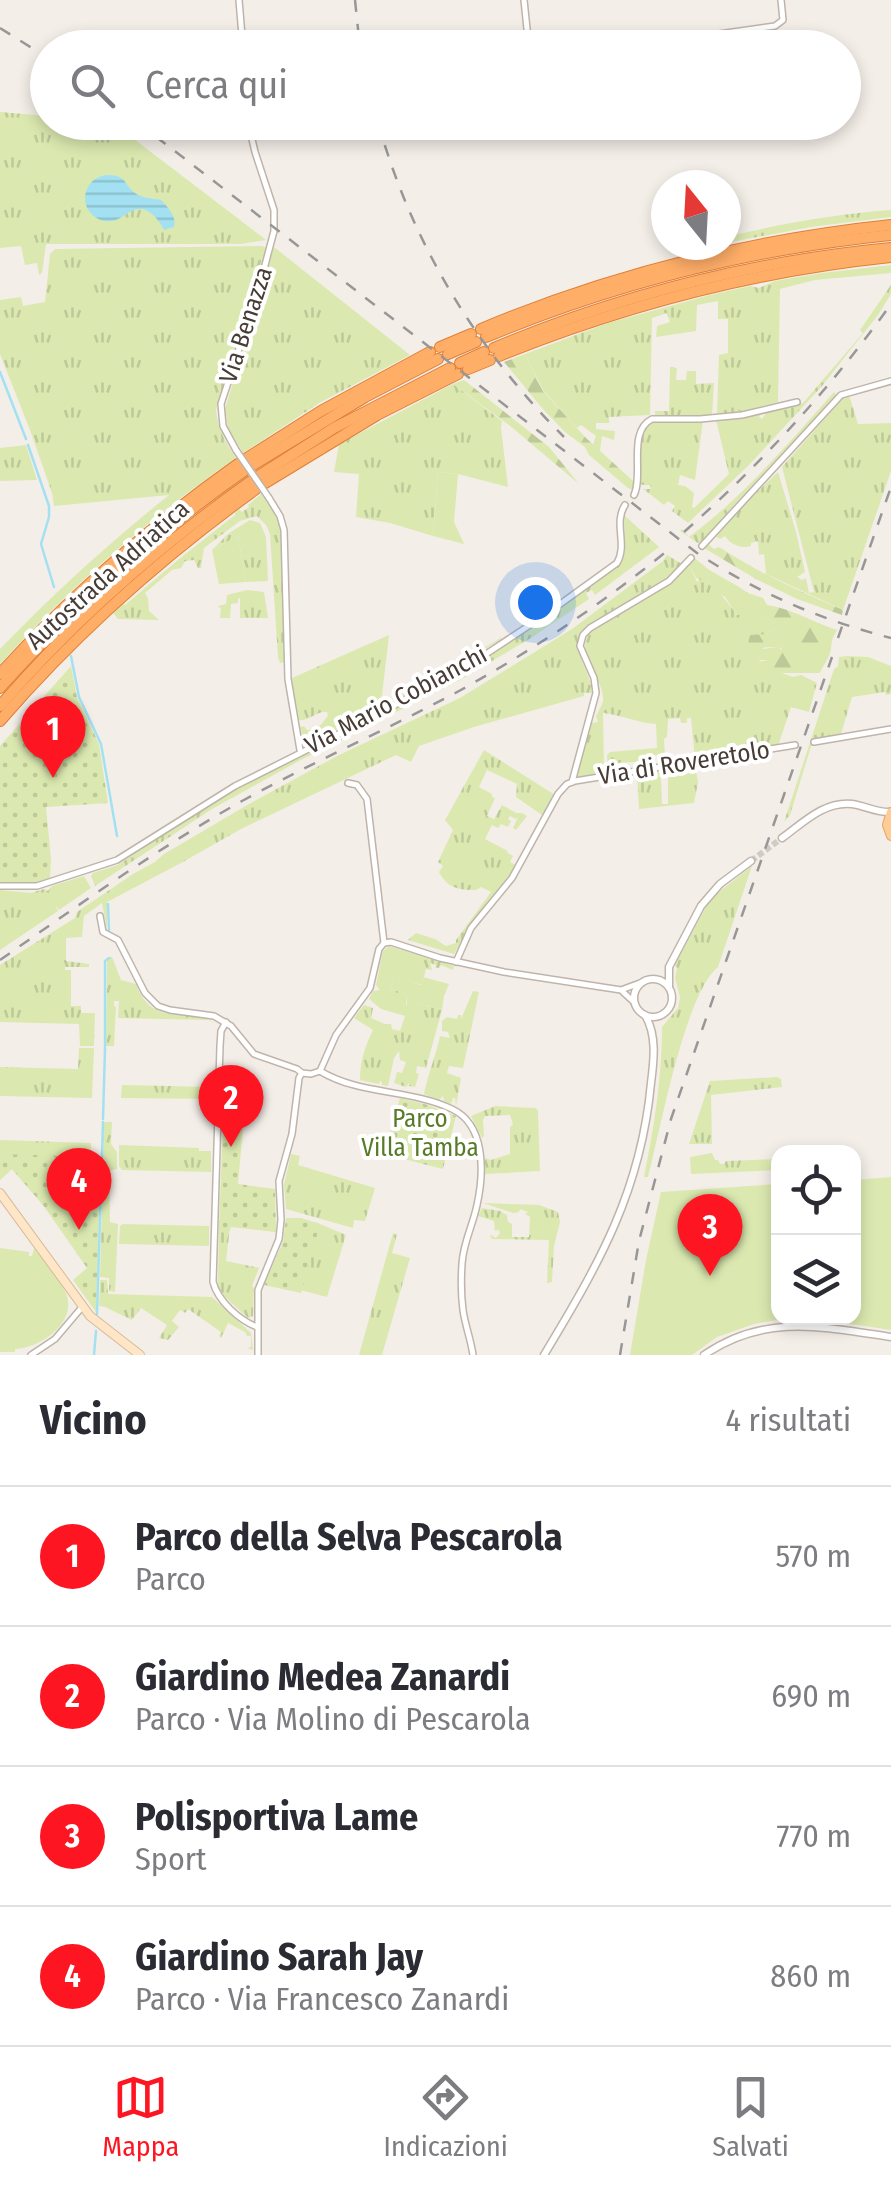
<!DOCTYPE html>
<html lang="it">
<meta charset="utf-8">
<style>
body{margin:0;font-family:"Fira Sans Condensed",sans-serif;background:#f2f2f3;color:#2b2b33}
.controls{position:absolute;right:30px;bottom:30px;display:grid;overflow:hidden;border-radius:20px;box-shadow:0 5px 15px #0003}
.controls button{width:90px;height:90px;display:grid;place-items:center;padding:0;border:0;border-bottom:2px solid #e1e1e2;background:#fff;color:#2b2b33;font:50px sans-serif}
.compass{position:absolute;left:651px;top:170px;width:90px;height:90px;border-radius:50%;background:#fff;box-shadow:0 5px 15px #0003;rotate:342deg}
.you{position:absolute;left:535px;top:602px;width:35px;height:35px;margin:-25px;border:8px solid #fff;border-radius:50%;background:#1a73e8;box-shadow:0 0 0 15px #1a73e833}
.badge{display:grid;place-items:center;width:65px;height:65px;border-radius:50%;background:#fd1621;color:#fff;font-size:32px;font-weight:700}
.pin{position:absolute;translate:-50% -82px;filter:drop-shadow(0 2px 5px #0008)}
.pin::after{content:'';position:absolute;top:52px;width:35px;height:30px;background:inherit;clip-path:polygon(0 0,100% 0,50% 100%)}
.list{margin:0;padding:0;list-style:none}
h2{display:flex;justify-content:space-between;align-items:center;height:130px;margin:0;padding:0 40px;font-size:42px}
h2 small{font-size:32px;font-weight:400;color:#7c7c81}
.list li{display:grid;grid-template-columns:65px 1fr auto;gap:30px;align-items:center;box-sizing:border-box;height:140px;padding:0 40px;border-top:2px solid #e1e1e2}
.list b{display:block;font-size:38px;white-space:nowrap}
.list p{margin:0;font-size:32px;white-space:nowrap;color:#7c7c81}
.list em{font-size:32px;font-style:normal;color:#7c7c81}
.icon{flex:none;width:55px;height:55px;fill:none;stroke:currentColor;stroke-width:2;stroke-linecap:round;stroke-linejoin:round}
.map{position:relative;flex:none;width:891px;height:1355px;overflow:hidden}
.search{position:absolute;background:#fff;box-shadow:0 5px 15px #0003;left:30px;right:30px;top:30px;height:110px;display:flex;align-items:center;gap:25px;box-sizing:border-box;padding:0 35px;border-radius:55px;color:#7c7c81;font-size:38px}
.sheet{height:690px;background:#fff}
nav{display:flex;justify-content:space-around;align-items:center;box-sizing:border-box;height:140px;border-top:2px solid #e1e1e2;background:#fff;font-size:28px;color:#7c7c81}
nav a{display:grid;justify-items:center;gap:5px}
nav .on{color:#fd1621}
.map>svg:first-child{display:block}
.grass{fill:url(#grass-tufts)}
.forest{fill:url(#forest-firs)}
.park{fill:url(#park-dots)}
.garden{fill:#dbe9b0}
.water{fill:url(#water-rules)}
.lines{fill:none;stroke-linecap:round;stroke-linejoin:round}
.stream{stroke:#a3e1f2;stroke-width:2.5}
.tertiary-tunnel{stroke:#d2cbc4;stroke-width:6;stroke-dasharray:6 3;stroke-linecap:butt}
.minor-casing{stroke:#c0b4aa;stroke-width:8}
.tertiary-casing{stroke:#c0b4aa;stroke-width:9}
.secondary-casing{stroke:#d8ba99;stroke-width:10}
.primary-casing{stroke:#e6a564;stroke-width:10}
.motorway-casing{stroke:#e07f36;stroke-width:12}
.minor{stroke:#fff;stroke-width:5}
.tertiary{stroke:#fff;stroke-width:6}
.secondary{stroke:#ffe6c7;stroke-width:8}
.primary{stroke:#ffcc96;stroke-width:8}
.motorway{stroke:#ffae68;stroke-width:10}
.rail{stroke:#979797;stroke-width:2.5;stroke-dasharray:12 12;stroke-linecap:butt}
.minor-bridge-casing{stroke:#c0b4aa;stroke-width:8;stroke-linecap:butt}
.minor-bridge{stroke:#fff;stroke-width:5}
.labels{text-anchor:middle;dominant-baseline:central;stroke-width:8;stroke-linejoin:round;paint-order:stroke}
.street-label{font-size:25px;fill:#483d36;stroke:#fff}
.park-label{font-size:25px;fill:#587b28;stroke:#fff}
</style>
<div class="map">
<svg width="891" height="1355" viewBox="0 0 891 1355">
<defs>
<pattern id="grass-tufts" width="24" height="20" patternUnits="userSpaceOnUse" patternTransform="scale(2.5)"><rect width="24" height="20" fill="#dbe9b0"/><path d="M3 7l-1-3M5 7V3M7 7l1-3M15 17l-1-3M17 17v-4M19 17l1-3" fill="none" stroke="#bdc998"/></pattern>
<pattern id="forest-firs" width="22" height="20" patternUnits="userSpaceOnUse" patternTransform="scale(2.5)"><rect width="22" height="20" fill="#dbe9b0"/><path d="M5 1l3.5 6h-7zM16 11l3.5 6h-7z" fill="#bdc998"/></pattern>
<pattern id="park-dots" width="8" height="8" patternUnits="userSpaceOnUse" patternTransform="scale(2.5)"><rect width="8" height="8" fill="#dbe9b0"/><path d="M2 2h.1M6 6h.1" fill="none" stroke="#bdc998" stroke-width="1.8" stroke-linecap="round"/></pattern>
<pattern id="water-rules" width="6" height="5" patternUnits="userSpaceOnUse" patternTransform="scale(2.5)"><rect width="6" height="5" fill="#a3e1f2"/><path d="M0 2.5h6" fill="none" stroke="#8ec2d0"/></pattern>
</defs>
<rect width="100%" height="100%" fill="#f4eee8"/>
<g class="grass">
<path d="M0,112L47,116L48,122L113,123L266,240L241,244H46L42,273L39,275L37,263L25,265L21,246L0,248Z"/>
<path d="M891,210V217L811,227L726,243V237C780,224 835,214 891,210Z"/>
<path d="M262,246L267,248L216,410C218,430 225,441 236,458C150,517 71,586 0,664V649C53,594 109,543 169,495L54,506L52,493L30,430L0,354V300L21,297L23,306L45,302L50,254L55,249Z"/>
<path d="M274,247L410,355L321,402L243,453L228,428L225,409Z"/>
<path d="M891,265V273L815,280L780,289L778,402C760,407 739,413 717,414L719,355L728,353V319H718V301L697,305L696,331L656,337L657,326L670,322L667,313L652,318L650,415L609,417V423H596V429L615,431L614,440L602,436L600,451L593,445L596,436L581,425L577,428L543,390L525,354L608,323L710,295L750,286L759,288L775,281L822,273Z"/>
<path d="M891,285V294L878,315L822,386L750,464L688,523L672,511L675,506L668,501L664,505L643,489H651L650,485H642L639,481C640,462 637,438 649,423L703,420L695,480L680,475L678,485L685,486L694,493L692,507L694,508L729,474L716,420L762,412L759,417L762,419L767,412L803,403L863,333L860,330Z"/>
<path d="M670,367L677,368L676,380H686L687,371H696V384L714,383L712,415L655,417V411H669Z"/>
<path d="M453,384L502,421L501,428L508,487L458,474L438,472L433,536L390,523L356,517L359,474L334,472L339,444Z"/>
<path d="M834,392L837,395L733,506L701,544L705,548L680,531L682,529L689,537C744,496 789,443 834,392Z"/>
<path d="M849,395L858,424L891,423V471L843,610L766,574L764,554L759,555L758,541L751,543V546C740,549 730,544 725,536L720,539L716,537L737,511L778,472L796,532L805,572L797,577L802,580L806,578L809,593L814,592L782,467L844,397Z"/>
<path d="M26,445L37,480L0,481V448Z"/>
<path d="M261,494C271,508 279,517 282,535L284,662L280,663L278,657L270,534L266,525L257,516L240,521L204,548L201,568H198L194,560L185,561L181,568L172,570L145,593L148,598L149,611L159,620L118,619L113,613L123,604L125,605L179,559L235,515V513L239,509L242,512L249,507L248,505Z"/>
<path d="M624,515L659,547L595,595L592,590L586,593L589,599L531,638L460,680L297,762L212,809L95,886L91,876L93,873L118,865L188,818L242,785L398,706L484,658L555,612L621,563L625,551Z"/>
<path d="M250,520L260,523L266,537L268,581L246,582L238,536L212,550L229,533Z"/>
<path d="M667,555L682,564L665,579L586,627C566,648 591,668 592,693H584V696L474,727L419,746L411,762L396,755L241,829L181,863L107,902V930L102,903L84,916L82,937L66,938V961L89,964V967H65V970H71V1006H81V1013H95L94,1046H80L79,1024L0,1022V965L75,918L77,912L133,874L155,862L164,854L249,804L337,756L460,698L572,629L663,561Z"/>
<path d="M689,565L697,582L700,578C715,586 727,601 737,615H762L775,623V627L767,634L763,649L777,647L782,650L781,653L768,660H761L744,673L779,672L793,677L801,675L817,683L809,712L791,707L778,746L695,760L691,718H687V723H681L680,718L668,719L667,737L664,739L665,755H649L637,762L612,763L608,773L607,755L610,752L657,748L656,724C638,723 622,715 603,713L604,772L602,775L579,778L576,773L591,723L598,722L596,716C597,715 603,702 603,701C605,678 572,653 591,631L670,584Z"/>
<path d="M247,590L264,592L268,618H240V598L238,599V603L231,604L230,618H220L221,609L218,606L226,604L227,595Z"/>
<path d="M389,635L381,704L459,663L502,637L501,639C439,678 375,711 310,743H304L300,727L304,726L307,730C318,730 324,722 328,715L327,712C315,711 309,722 297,720L292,678Z"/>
<path d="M847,656L868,657L891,666V694L886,695L885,692L852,697L841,734L813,740L790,815L784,822L834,669L838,666L839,657Z"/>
<path d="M484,750L555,795L542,815L516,797L517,784L487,770L479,787L492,794V797L495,798L487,816L494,819L502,805L516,813H522L527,816L516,830L513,828L518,817L516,819L510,816L508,819L511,821L508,827L501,824L498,828L492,825L485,839L506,850L508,853L513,856L510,862L516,865L495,895L472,923L454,954L408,940L416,933L435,939L446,946L456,943V940L491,892L481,887L476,890C458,890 447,888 439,872L443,866L438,862L453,830L445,820Z"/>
<path d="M695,765L698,782L694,803L639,809L637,774L685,767L667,773L665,777L661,778L662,804H668V777L690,773Z"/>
<path d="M752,866L718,967C685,993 660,1132 648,1177H644C654,1127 662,1078 662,1027L678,1008L680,997L675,978L677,969L675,965L707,905L719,892Z"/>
<path d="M84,876L91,888L59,910L55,905L58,911L0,950V890L31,893L44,889L48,891L52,886Z"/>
<path d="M389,946L454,966L453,970L441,965L439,968H435L436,965L430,963L432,970L426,969L422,985L401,979H393L391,989L407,994L406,1005L417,1003L442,1010L426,1068L417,1066L416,1073L419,1074L415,1087L409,1086V1083L406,1087L394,1083L397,1072L402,1073L406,1062L400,1060L399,1051L394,1058L388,1086L382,1085L381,1080L379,1084L360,1080C360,1062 365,1046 373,1030L354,1018L364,1005L373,1008L371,1018L385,1024H391L392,1029L400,1031L405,1016L381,1009L369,999L373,991L380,990L376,985L383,951Z"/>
<path d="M109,957H112L121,980L136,984C153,1030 186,1004 215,1023L208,1020L118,1018L119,1001H114V1006L116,1007L114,1046H106L107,961Z"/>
<path d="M473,991L479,992L463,1068L449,1066L447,1073L461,1078L456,1106L455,1098H453L451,1104L444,1101L443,1096L439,1100L424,1094C428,1073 436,1056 440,1036L450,1038L448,1032L442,1031V1021L447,1017L457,1019L458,1015H461V1019Z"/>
<path d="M79,1048H94L92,1098L0,1096V1067L78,1069Z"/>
<path d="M777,1077L781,1079L782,1087L711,1095L712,1144H689L710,1081Z"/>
<path d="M122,1085L213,1087V1099L121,1098Z"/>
<path d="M495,1106L536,1108L538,1111L540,1171L485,1174V1158L491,1160L510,1154V1127L513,1124L510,1115L485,1116L483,1120L484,1136L482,1138L471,1116Z"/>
<path d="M104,1122H112L111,1144L117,1152V1169L109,1171L110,1222L118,1224L115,1292L109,1291V1278L100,1277Z"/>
<path d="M0,1140L91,1143V1160L42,1204L12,1169L0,1180Z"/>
<path d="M119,1145L199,1148V1151H211V1172L122,1170L119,1166Z"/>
<path d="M712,1153L715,1160H718L720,1164H724L726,1161L778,1159V1170L691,1174L690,1157Z"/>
<path d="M291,1154L300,1156L298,1165L375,1188L365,1221L354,1220L353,1228L286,1209L284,1185Z"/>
<path d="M483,1203L539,1205L558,1212L560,1222L554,1246L552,1282L547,1283L549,1240L492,1239L490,1236L491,1235L496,1238L500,1233L499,1230L495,1231L494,1221L478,1216L482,1208L500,1211L507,1215L508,1222L512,1224V1237H529L530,1217L525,1214L528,1212L520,1209L519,1212L513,1213Z"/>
<path d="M274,1208L276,1232L230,1227L226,1261L259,1268L252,1286L254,1288L253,1316L248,1318L225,1297L218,1287L219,1221Z"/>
<path d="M315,1222L346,1235L327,1297L296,1289Z"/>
<path d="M123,1224L209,1226V1246L119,1244L120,1226Z"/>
<path d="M393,1233L397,1234L392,1253L410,1258L382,1355H359Z"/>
<path d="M100,1280H107L108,1294L212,1297L251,1333L253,1350L247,1348L251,1347V1336H247L245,1332L228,1323L221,1338L219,1336L221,1332L188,1309L185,1313L180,1310L172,1321L179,1327L168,1340L159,1338L167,1325L141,1308L132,1320L105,1307L99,1306Z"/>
</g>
<g class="forest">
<path d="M525,354L543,391L586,438L633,481V490L628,488L589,455L585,447L565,432L542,408L504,362Z"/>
<path d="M464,380L549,447L579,484L509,425L453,384Z"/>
<path d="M708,544L714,549L719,547C758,572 800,592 843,610L842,615L797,599L756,579L704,548Z"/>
<path d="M694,558C699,561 703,565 708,569C720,577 736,584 748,593L763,598L767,605C791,608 814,623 837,630C832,639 832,639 831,649C830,657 823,666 820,673H744L739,668L742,665L768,660L770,654L781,653L782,649L777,647L747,648L750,635L767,634L775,627V623L762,615H737L725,597L715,592L707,582L696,578L689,565Z"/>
</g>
<g class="park">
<path d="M71,666L77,697L99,744L108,803L46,807L51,859L50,878L31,884H0V746Z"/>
<path d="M224,1091L246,1094L238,1184L275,1189L276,1232L231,1226L230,1231L219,1230Z"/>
<path d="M400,1098L428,1105L456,1116L443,1169L384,1154Z"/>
<path d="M0,1154L101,1157L96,1312L73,1280L87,1268L43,1205L12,1169L0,1180Z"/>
<path d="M286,1218H301L320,1224L301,1293L264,1285L283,1242Z"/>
</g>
<g class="garden">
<path d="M438,472L458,474L454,522L464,544L433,536Z"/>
<path d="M238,536L246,582L219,584L212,550Z"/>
<path d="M423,977L449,984L444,996L442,1010L417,1003L415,1009L407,1006V994L391,989L393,978H401L420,985L422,984Z"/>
<path d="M891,1177V1330L818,1319L777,1320L754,1324L717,1337L692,1355H630L646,1260L661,1192L778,1184V1318H854V1180Z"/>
<path d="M0,1248L29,1252V1256H32L34,1248C42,1259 61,1281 66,1293C78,1323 40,1348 15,1349V1352H0Z"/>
</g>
<path class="water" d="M106,175C127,175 122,182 135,193C143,199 153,198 161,200C168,207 177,217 174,227L164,230C159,221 152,210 141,209C129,208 123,220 111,221C93,223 80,205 87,189C91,180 97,177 106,175Z"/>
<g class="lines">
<g class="stream">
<path d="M0,372L26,439"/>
<path d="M28,445L49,506V517L41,544L54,587"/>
<path d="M71,656L79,697L101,744L117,836"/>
<path d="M108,904L109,930"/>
<path d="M105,1046V961L109,958"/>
<path d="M103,1119L105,1048"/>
<path d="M97,1314L103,1122"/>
<path d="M94,1355L96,1331"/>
</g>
<path class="tertiary-tunnel" d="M751,861L782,838"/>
<g class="minor-casing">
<g id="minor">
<path d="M239,0L243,48"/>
<path d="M524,0L529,48"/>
<path d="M620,48L775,26L783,20L781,0"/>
<path d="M236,450L223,426L221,404L260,284L274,231V210L255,152L248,122"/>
<path d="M634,495C644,475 627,431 652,419H700L742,415L797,402"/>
<path d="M269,498L280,516L284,530L288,679L300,750"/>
<path d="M702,546L841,395L891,381"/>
<path d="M814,742L891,729"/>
<path d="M572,782L596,693L594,678L580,646L583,635L590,628L669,581L691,558"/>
<path d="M0,886H37L117,860L235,786L386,710L483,656L545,615L617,563C628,544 613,523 625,505"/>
<path d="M100,916L103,932L118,940L145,993L158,1006L170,1010L214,1016L231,1026L254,1054L297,1069L302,1073L311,1074L320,1071C359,1095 410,1089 452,1109C486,1125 484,1173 477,1205C473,1225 463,1243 462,1264C461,1279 461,1295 463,1310C465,1325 471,1340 473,1355"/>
<path d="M384,943L391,942L440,958L504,972L621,990L640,983"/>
<path d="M456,962L471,928L512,878L558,794L567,784L575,781L795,745"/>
<path d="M623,992L635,1003"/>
<path d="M226,1022L221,1031L220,1046L213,1282C218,1301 239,1320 257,1327"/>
<path d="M320,1071L336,1035L370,988L379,949L384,943L367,799L357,785L348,783"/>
<path d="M31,1355L55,1339L83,1306"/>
<path d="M258,1355V1290L279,1239L281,1220L279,1181L292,1134L299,1078L302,1073"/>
</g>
</g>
<g class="tertiary-casing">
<g id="tertiary">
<path d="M782,838C803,823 824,801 852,804C866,806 877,813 891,812"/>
<circle cx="653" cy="998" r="19"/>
<path d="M669,987V967L701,906L720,884L751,861"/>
<path d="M544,1355C599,1264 641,1191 651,1083C654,1060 657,1035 645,1015"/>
<path d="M704,1355C765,1313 823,1327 891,1337"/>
</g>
</g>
<g class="secondary-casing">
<path id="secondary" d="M0,1193L90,1316L140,1355"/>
</g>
<g class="primary-casing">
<path id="primary" d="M891,812L887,825L891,836"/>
</g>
<g class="motorway-casing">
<g id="motorway">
<path d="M481,329C612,274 749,240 891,225"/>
<path d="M486,337C616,283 752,249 891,235"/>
<path d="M440,347L471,334"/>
<path d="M494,348C620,295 754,261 891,248"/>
<path d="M448,354L476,342"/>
<path d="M499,356C625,305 756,271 891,257"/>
<path d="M460,363L484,352"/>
<path d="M468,369L490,360"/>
<path d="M247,458L321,411L430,352"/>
<path d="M253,465L365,397L438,359"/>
<path d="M260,475L334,428L450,368"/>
<path d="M265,483L377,415L458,374"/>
<path d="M0,674C71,595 152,525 238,464"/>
<path d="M0,688C73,607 154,534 244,471"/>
<path d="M0,706C73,621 159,546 251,481"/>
<path d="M0,721C76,633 162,557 256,489"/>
</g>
</g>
<use href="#minor" class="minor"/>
<use href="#tertiary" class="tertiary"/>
<use href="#secondary" class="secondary"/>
<use href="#primary" class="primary"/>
<use href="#motorway" class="motorway"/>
<g class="rail">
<path d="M355,0L360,48"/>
<path d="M0,28L48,58"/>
<path d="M137,122L697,553C758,593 821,620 891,638"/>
<path d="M378,122C411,242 477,350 564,437"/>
<path d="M684,532C762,463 831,388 891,304"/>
<path d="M838,638L891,487"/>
<path d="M0,960C79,905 158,848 242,801C313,762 388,729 459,691C535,649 606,601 673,546"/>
<path d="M620,1355L639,1241L671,1119L832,657"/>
</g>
<g class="minor-bridge-casing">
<path id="minor-bridge" d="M236,450L269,498"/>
</g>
<use href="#minor-bridge" class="minor-bridge"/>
</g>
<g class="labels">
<g class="street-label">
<text transform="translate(246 325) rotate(-72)">Via Benazza</text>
<text transform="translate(108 575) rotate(-42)">Autostrada Adriatica</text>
<text transform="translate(396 700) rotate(-28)">Via Mario Cobianchi</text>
<text transform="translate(684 763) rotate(-9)">Via di Roveretolo</text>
</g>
<g class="park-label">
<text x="420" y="1119">Parco<tspan x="420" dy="29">Villa Tamba</tspan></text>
</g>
</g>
</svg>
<div class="controls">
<button><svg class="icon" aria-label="locate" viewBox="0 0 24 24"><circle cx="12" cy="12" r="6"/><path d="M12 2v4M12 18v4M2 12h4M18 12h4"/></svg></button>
<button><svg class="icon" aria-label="layers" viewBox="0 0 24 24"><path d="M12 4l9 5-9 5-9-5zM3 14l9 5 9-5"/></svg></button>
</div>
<svg class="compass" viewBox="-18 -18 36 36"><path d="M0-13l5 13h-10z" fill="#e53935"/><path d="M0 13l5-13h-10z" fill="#7c7c81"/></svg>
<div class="you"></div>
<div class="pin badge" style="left:53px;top:778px">1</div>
<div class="pin badge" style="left:231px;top:1147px">2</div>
<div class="pin badge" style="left:710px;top:1276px">3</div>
<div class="pin badge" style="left:79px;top:1230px">4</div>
<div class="search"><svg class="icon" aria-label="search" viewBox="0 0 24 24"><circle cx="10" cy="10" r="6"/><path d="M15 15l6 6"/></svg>Cerca qui</div>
</div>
<section class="sheet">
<h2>Vicino<small>4 risultati</small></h2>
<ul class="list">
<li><span class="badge">1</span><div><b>Parco della Selva Pescarola</b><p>Parco</p></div><em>570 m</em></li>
<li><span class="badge">2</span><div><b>Giardino Medea Zanardi</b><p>Parco · Via Molino di Pescarola</p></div><em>690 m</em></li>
<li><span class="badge">3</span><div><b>Polisportiva Lame</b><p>Sport</p></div><em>770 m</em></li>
<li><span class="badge">4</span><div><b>Giardino Sarah Jay</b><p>Parco · Via Francesco Zanardi</p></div><em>860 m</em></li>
</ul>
</section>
<nav>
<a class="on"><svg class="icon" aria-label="map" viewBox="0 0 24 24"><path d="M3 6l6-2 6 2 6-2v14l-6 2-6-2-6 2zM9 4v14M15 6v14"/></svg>Mappa</a>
<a><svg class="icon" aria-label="directions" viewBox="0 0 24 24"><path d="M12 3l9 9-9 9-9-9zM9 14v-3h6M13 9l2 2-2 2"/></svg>Indicazioni</a>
<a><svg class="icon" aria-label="saved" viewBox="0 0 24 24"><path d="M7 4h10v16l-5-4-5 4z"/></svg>Salvati</a>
</nav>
